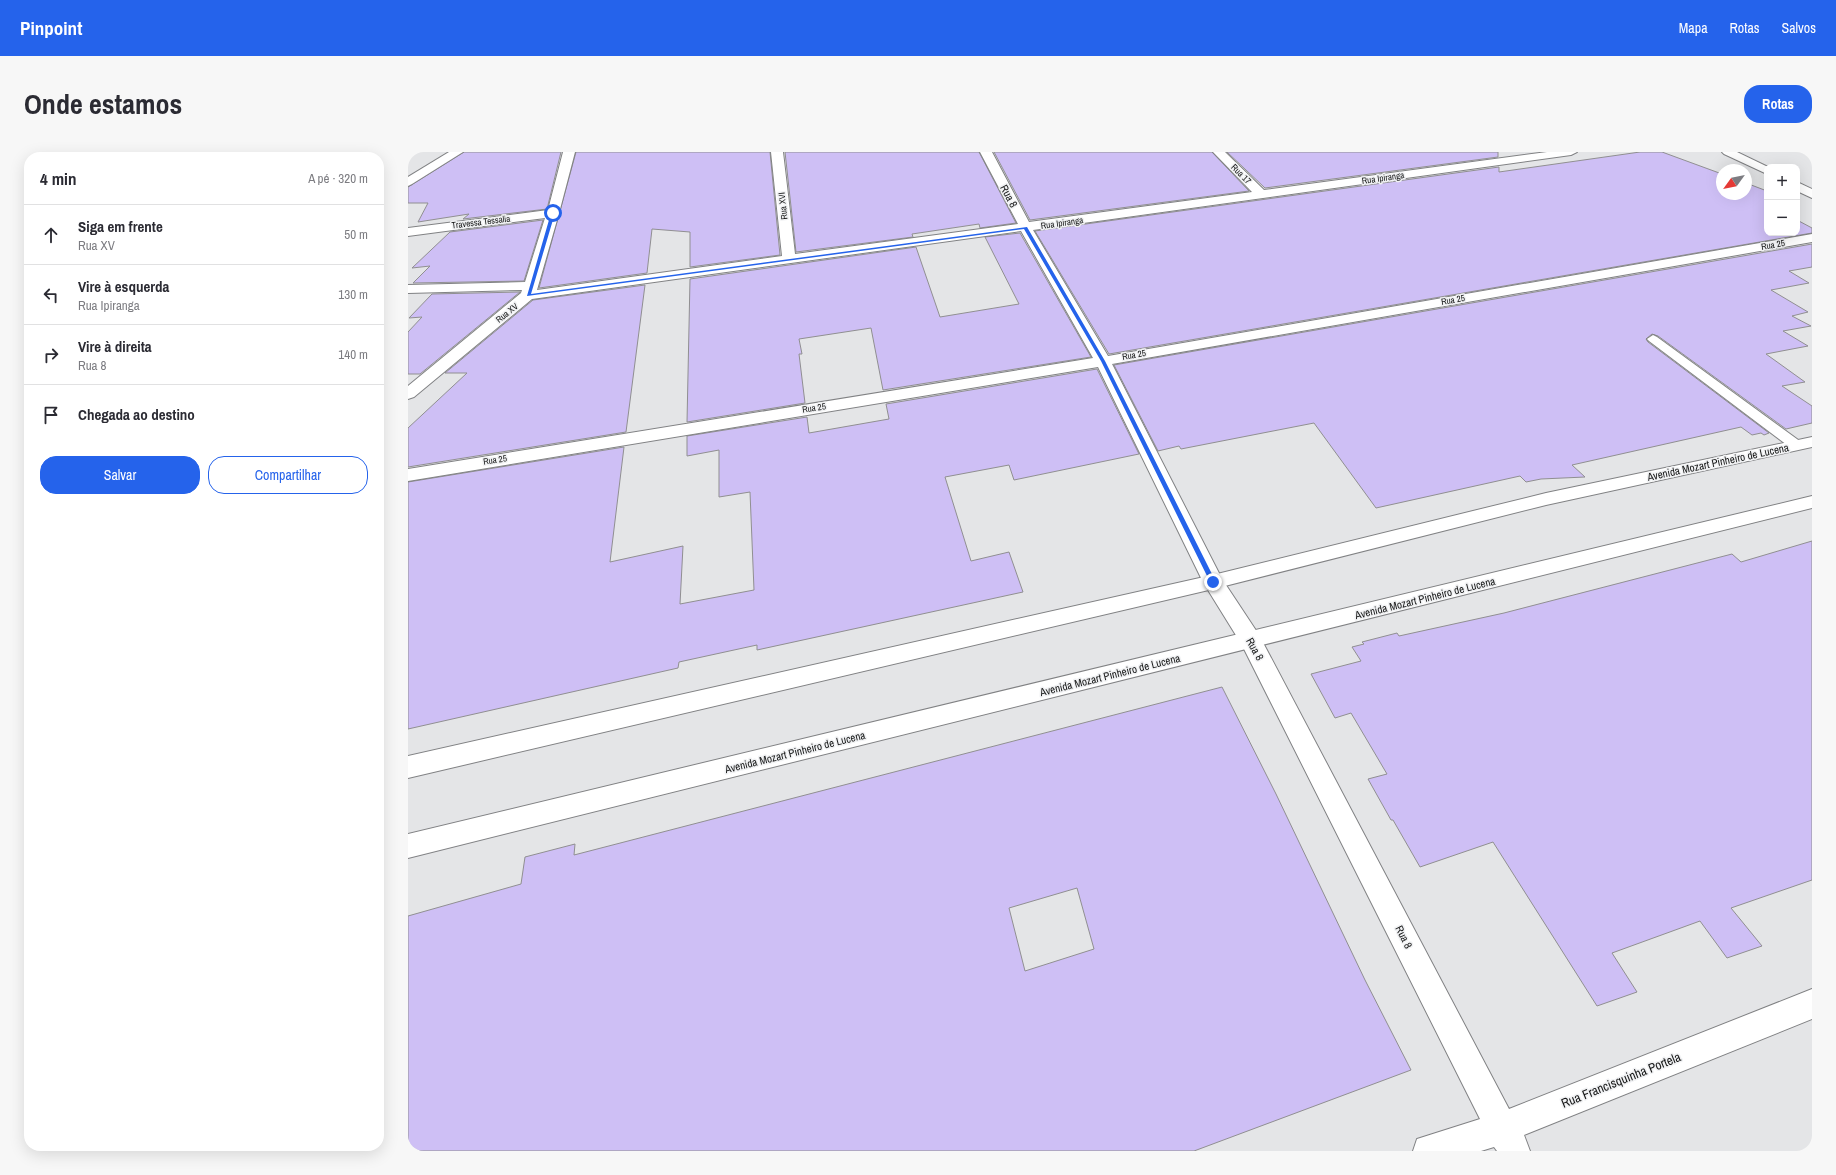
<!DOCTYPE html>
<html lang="pt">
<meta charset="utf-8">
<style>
body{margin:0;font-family:"Archivo Narrow",sans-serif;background:#f7f7f7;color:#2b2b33}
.controls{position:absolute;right:12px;top:12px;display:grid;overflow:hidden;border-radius:8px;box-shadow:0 4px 16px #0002}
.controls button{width:36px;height:36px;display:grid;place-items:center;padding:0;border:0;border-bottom:1px solid #e1e1e2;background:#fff;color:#2b2b33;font:20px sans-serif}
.compass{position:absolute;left:1308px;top:12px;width:36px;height:36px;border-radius:50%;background:#fff;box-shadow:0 4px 16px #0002;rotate:237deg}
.stop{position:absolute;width:12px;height:12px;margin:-9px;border:3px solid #2563eb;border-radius:50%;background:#fff}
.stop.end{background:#2563eb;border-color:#fff;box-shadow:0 1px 4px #0008}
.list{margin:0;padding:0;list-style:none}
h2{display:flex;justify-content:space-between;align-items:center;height:52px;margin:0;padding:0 16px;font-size:17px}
h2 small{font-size:13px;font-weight:400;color:#7c7c81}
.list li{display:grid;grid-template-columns:26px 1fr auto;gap:12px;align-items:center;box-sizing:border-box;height:60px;padding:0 16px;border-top:1px solid #e1e1e2}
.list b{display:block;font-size:15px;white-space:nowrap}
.list p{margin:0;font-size:13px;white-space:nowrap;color:#7c7c81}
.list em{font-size:13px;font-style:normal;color:#7c7c81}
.actions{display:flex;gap:8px;padding:12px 16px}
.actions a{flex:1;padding:9px 0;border:1px solid #2563eb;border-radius:16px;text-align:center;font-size:14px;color:#2563eb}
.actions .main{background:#2563eb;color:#fff}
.icon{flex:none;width:22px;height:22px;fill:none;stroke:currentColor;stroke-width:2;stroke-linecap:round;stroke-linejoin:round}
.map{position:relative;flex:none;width:1404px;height:999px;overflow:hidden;border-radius:16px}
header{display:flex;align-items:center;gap:24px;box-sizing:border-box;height:56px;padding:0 20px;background:#2563eb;color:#fff}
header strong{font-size:19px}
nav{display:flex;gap:22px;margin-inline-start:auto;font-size:14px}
.intro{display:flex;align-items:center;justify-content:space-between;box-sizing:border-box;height:96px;padding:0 24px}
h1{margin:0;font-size:28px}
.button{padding:10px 18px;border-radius:16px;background:#2563eb;color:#fff;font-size:14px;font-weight:700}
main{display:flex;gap:24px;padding:0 24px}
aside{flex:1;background:#fff;border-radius:16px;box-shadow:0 4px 16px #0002}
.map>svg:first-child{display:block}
.building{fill:#cebff5;stroke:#908f91;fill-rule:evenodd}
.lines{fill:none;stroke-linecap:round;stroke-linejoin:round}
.service-casing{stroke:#818284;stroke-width:2}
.minor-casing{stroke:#818284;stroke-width:2}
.secondary-casing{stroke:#818284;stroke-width:2}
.service{fill:#fff;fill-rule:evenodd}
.minor{fill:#fff;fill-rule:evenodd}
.secondary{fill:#fff;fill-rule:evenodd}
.route{fill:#2563eb}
.labels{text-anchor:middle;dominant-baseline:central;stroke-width:3;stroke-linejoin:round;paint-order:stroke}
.far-street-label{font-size:9px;fill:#161717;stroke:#f1f2f4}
.street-label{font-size:11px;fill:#161717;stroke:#f1f2f4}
.near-street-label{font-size:13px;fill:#161717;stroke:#f1f2f4}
</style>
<header>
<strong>Pinpoint</strong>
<nav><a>Mapa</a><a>Rotas</a><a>Salvos</a></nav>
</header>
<div class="intro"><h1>Onde estamos</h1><a class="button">Rotas</a></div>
<main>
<aside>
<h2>4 min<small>A pé · 320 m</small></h2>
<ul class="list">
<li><svg class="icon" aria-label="ahead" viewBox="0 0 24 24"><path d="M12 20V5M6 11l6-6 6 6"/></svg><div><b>Siga em frente</b><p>Rua XV</p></div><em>50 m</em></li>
<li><svg class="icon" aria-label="left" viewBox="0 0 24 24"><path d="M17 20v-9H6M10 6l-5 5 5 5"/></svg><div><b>Vire à esquerda</b><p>Rua Ipiranga</p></div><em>130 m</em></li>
<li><svg class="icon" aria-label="right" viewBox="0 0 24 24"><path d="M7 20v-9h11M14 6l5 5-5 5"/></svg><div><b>Vire à direita</b><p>Rua 8</p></div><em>140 m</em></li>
<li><svg class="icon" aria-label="arrive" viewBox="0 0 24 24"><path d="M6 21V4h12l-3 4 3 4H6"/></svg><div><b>Chegada ao destino</b></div></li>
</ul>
<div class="actions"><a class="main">Salvar</a><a>Compartilhar</a></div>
</aside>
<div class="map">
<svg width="1404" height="999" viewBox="0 0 1404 999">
<rect width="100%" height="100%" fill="#e4e5e7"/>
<g class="building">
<path d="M56,0H153L139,57L55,67L61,62L10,70L20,51H0V35Z"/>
<path d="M168,0H362L372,103L282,115V80L244,77L239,121L131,136Z"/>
<path d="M377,0H571L608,71L572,76L571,72L504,82L505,85L388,100Z"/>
<path d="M586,0H804L841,39L622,68Z"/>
<path d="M819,0H1090V5L857,36Z"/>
<path d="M1232,0H1254L1314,22V42H1338V31L1359,39V81H1389V68L1404,76V81L701,202L627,79L1091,15V20Z"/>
<path d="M135,68L116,129L5,131L22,114L4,116L42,80Z"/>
<path d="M612,81L683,205L475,238L463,176L391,187L394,202H391L397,251L279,270L282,127L508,95L532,165L611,152L577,85Z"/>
<path d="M1404,92V115L1381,119L1401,131L1363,138L1400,160L1384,164L1403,174L1375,179L1400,194L1358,202L1397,230L1374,234L1404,254V271L1378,277L1250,184L1244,182L1238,187L1240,190L1361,281L1356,283L1353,281L1344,283L1333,275L1164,313L1177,325L1133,327L1118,330L1112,324L968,356L906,271L773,297L771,294L750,299L706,213Z"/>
<path d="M237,133L218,280L0,315V276L59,221H37L125,148Z"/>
<path d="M112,140L12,222H0V180L14,165L1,166L24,142Z"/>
<path d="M689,217L731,302L606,328L601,313L537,325L563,409L601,400L615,440L349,498V493L271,510L270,516L0,577V330L216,295L202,410L275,394L272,452L346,438L342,340L311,345V298L279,304V284L399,265L401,281L481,267L478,252Z"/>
<path d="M1404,389V728L1323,756L1354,794L1319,806L1292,769L1204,801L1229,840L1189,854L1085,690L1012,715L985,668H983L960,627L979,622L943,561L927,566L903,522L953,509L944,495L956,492L954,490L989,481L991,484L1096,461L1324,402L1333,410Z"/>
<path d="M814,535L868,642L957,828L1003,918L786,999H0V764L113,732L117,705L167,692L166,703ZM669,736L686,797L617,819L601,756Z"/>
</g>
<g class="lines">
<g class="service-casing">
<path id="service" d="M1245,183L1249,185L1393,290L1395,293L1393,296H1383L1241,189L1239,187Z"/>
</g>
<g class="minor-casing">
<g id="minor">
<path d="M41,0H55L4,32L0,34V25Z"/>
<path d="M155,0H167L151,61L129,138L374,104L363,0H375L387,102L610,72L572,0H584L621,70L844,40L805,0H817L856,38L1139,0H1169L1163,3L625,78L700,204L1404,82V90L704,212L814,427L851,483L1101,957L1404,837V867L1116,983L1122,999H1089L1086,995L1073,999H1005L1009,987L1072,967L834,493L795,430L690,215L0,329V317L685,206L613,79L124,147L6,245L0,247V234L113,141L114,138L0,141V133L117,130L137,66L0,84V76L140,58Z"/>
</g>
</g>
<g class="secondary-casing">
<g id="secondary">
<path d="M1314,0H1329L1360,15L1359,22L1316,2Z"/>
<path d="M1389,30L1404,37V46L1389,39Z"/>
<path d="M1404,285V295L1138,353L805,437L0,626V604L805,423L1138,341Z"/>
<path d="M1404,344V356L0,706V682Z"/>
</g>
</g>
<use href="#service" class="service"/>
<use href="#minor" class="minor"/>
<use href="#secondary" class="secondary"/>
</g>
<path class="route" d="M145,60L147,61L123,142L619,75L697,209L808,430L805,432L802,430L693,209L616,77L119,144L143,61Z"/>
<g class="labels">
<g class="far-street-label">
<text transform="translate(833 22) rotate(45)">Rua 17</text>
<text transform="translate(975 26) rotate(-8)">Rua Ipiranga</text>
<text transform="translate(375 54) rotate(-96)">Rua XVI</text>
<text transform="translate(73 70) rotate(-7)">Travessa Tessalia</text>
<text transform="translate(654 71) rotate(-8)">Rua Ipiranga</text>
<text transform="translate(1365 93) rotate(-10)">Rua 25</text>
<text transform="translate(1045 148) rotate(-10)">Rua 25</text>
<text transform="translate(99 161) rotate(-39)">Rua XV</text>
<text transform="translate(726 203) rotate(-10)">Rua 25</text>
<text transform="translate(406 256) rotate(-9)">Rua 25</text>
<text transform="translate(87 308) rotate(-9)">Rua 25</text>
</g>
<g class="street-label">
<text transform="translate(601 44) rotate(62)">Rua 8</text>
<text transform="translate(1310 310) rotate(-12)">Avenida Mozart Pinheiro de Lucena</text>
<text transform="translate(1017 446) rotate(-14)">Avenida Mozart Pinheiro de Lucena</text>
<text transform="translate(847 497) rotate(61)">Rua 8</text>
<text transform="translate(702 523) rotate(-14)">Avenida Mozart Pinheiro de Lucena</text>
<text transform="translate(387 600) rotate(-14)">Avenida Mozart Pinheiro de Lucena</text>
<text transform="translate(996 785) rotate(63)">Rua 8</text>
</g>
<g class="near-street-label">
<text transform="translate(1213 928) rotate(-22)">Rua Francisquinha Portela</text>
</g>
</g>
</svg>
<div class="controls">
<button>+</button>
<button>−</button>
</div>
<svg class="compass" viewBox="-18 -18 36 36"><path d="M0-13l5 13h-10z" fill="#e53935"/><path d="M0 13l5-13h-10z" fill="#7c7c81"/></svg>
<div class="stop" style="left:145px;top:61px"></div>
<div class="stop end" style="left:805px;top:430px"></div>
</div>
</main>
